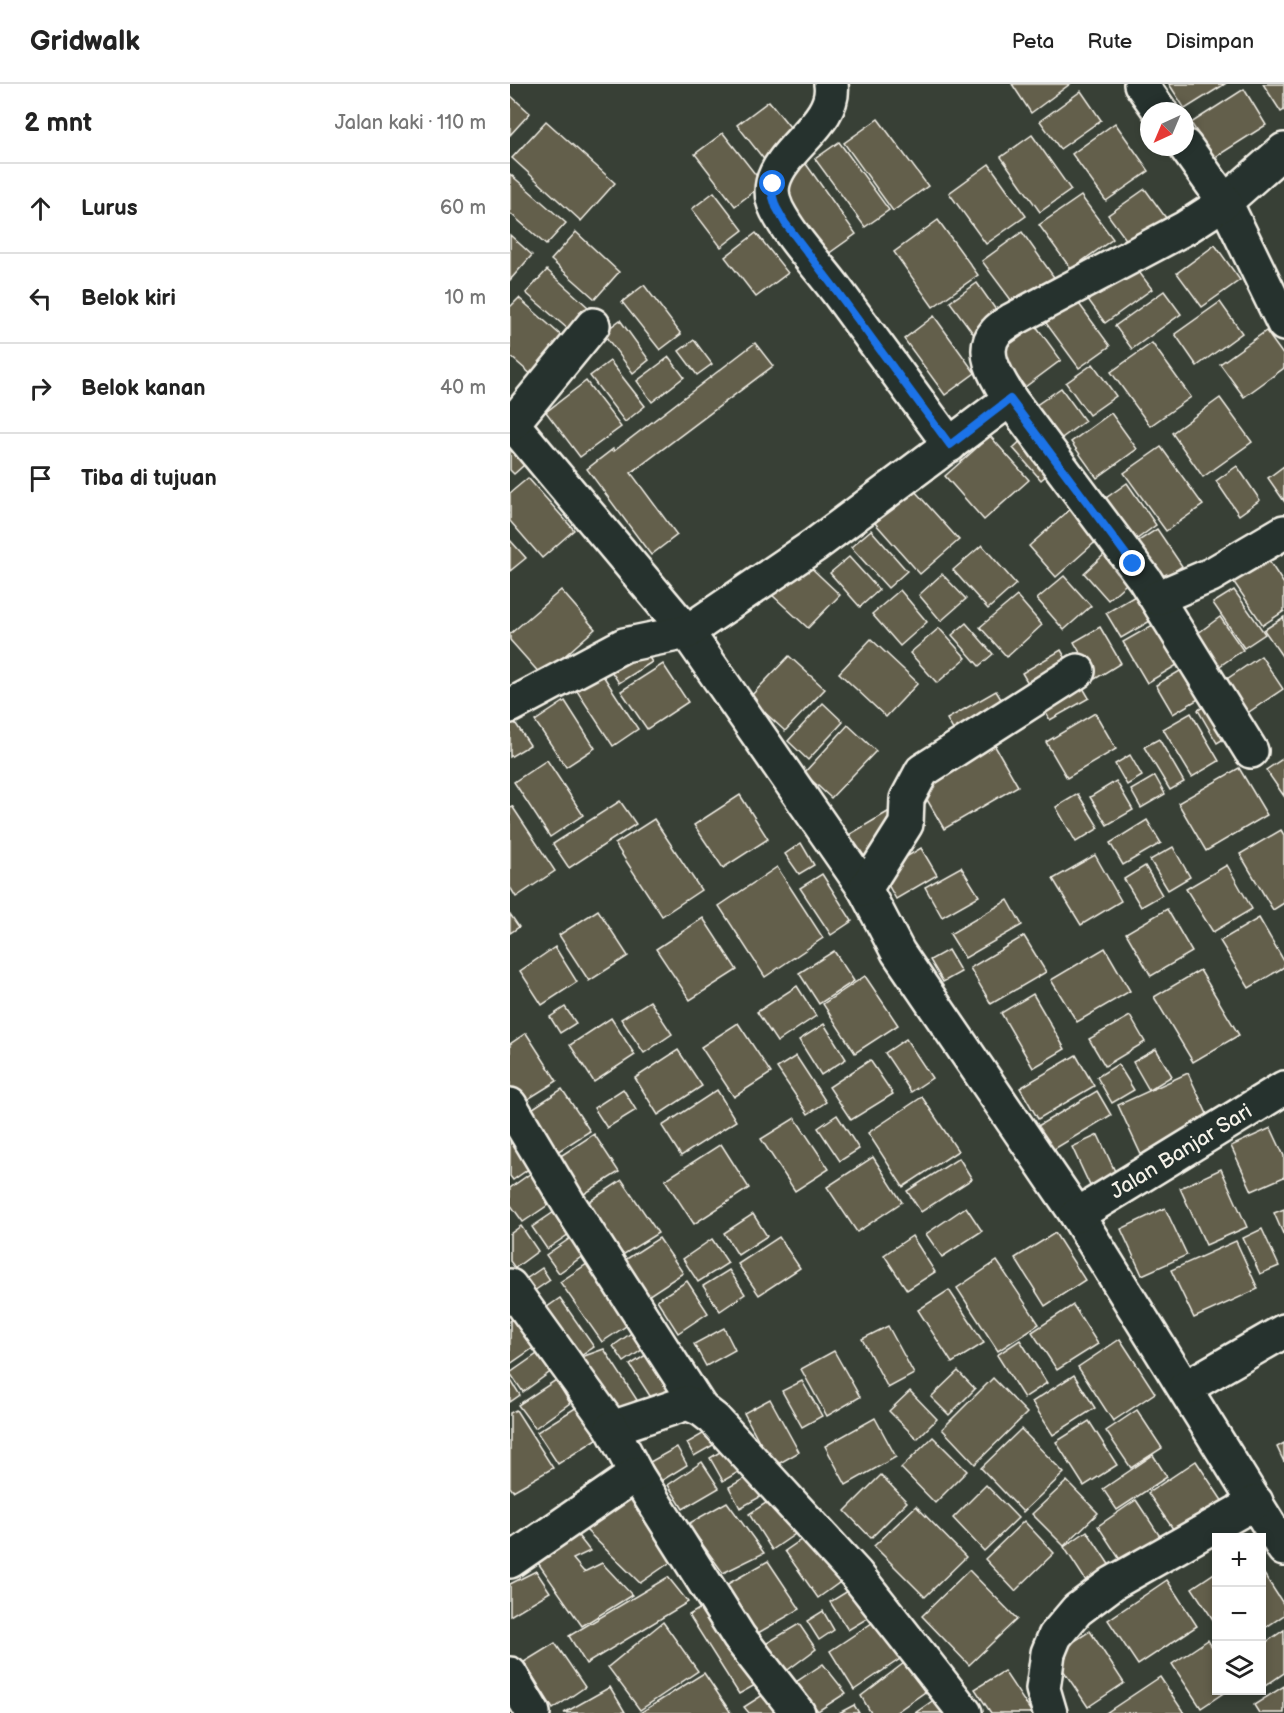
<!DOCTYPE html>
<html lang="id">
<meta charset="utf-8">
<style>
body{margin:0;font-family:"Balsamiq Sans",sans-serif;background:#f6f6f6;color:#222}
.controls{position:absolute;right:18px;bottom:18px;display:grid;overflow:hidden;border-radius:0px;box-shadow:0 3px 9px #0003}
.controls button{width:54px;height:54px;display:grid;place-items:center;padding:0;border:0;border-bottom:2px solid #e0e0e0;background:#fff;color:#222;font:30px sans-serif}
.compass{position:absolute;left:630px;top:18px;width:54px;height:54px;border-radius:50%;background:#fff;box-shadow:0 3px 9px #0003;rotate:224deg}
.stop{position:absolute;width:18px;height:18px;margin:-14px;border:4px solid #1a73e8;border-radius:50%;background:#fff}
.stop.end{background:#1a73e8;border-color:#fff;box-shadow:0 2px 6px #0008}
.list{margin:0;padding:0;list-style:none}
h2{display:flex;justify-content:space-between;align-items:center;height:78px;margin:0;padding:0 24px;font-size:26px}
h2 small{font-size:20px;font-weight:400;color:#767676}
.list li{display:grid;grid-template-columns:39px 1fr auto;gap:18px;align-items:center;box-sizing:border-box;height:90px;padding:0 24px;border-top:2px solid #e0e0e0}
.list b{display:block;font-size:22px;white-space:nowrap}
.list em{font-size:20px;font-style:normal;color:#767676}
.icon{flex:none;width:33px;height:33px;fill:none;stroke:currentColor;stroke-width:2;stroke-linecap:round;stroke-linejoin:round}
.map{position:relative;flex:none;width:774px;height:1629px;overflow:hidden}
header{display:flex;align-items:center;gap:36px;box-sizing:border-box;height:84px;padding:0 30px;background:#fff;border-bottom:2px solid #e0e0e0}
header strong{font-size:28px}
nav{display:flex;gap:33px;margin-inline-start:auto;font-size:21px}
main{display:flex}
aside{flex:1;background:#fff}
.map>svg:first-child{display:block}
.building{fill:#635e4c;stroke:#f4f1e8;stroke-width:1.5}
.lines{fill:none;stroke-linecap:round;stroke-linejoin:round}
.minor-casing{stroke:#f4f1e8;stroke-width:38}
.minor{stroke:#26332d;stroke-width:33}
.route{stroke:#1a73e8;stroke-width:8}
.labels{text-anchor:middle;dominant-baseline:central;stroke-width:6;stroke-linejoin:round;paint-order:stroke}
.street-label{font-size:21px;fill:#f4f1e8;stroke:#26332d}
</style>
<header>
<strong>Gridwalk</strong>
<nav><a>Peta</a><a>Rute</a><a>Disimpan</a></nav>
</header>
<main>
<aside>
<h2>2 mnt<small>Jalan kaki · 110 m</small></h2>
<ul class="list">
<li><svg class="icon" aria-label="ahead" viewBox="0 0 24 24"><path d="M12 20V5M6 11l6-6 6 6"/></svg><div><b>Lurus</b></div><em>60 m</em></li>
<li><svg class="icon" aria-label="left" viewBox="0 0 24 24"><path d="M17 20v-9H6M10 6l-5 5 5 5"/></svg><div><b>Belok kiri</b></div><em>10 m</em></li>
<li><svg class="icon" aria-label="right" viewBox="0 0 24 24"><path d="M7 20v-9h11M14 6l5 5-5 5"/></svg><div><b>Belok kanan</b></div><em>40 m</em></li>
<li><svg class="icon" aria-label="arrive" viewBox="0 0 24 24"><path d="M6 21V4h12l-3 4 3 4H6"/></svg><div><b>Tiba di tujuan</b></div></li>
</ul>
</aside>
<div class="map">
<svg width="774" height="1629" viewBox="0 0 774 1629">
<rect width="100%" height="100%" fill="#384036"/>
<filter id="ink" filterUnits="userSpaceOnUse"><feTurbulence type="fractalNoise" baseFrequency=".0167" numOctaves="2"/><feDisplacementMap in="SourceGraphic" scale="12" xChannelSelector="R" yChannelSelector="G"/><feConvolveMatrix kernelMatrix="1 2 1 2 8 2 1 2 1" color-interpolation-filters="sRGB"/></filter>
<g filter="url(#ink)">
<g class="building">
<path d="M502,0H560L521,29Z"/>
<path d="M659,0H715L675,25Z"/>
<path d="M753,0H774V26L771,28Z"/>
<path d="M734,5L756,41L704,74L681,39Z"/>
<path d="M571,7L591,36L550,65L530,37Z"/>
<path d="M0,11L20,29L0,51Z"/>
<path d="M259,17L288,53L256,78L227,41Z"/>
<path d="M368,35L418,102L383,127L334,59Z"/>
<path d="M36,37L105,99L71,137L2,74Z"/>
<path d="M605,39L639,87L596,117L562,70Z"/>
<path d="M213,49L253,100L225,122L185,70Z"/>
<path d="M522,51L561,106L530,128L491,73Z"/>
<path d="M329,58L379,126L355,143L305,75Z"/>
<path d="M296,80L346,150L318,170L268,101Z"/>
<path d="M479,80L516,132L476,160L439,109Z"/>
<path d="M0,90L56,139L36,161L0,129Z"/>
<path d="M635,105L659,138L623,165L598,131Z"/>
<path d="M204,108L233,146L211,163L182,125Z"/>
<path d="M571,112L603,155L561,185L529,141Z"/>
<path d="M428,136L468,191L423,223L384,168Z"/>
<path d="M66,148L109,188L85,215L41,176Z"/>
<path d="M512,148L546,196L507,224L472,177Z"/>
<path d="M246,149L278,189L246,213L215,173Z"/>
<path d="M0,151L22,171L0,196Z"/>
<path d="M705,161L730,196L692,223L667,189Z"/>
<path d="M623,180L642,205L595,239L577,214Z"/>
<path d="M37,186L78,223L58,245L16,209Z"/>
<path d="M467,199L491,233L465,252L440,218Z"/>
<path d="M134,201L171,250L150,266L112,218Z"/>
<path d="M654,207L671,230L622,265L605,242Z"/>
<path d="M9,214L55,255L23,292L0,272V223Z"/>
<path d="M567,217L600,262L569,284L536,239Z"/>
<path d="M710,218L732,249L687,282L665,250Z"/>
<path d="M424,232L465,289L435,311L394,255Z"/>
<path d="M110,236L139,276L123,289L93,249Z"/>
<path d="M526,242L551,276L515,303L489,268Z"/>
<path d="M756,247L774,272V284L734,313L710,280Z"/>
<path d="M184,256L202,280L187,291L169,267Z"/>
<path d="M245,259L263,282L121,389L167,451L141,471L77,385L103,365L104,367Z"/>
<path d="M642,259L681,313L640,342L601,288Z"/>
<path d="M159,273L174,293L142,318L127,297Z"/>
<path d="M100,277L135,322L115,338L80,292Z"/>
<path d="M583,280L606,312L579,331L556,299Z"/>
<path d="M76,297L111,343L70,373L36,328Z"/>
<path d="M551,304L575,337L549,356L525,322Z"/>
<path d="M710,314L742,358L693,393L662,349Z"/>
<path d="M601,329L627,365L587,394L561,358Z"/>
<path d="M519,349L547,382L531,396L503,364Z"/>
<path d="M480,352L519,396L474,436L435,392Z"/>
<path d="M0,359L23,373L4,390L0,386Z"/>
<path d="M651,363L693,421L656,447L614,389Z"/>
<path d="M727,382L750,416L729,431L706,397Z"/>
<path d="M774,382V417L758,394Z"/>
<path d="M18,394L64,446L32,474L0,437V409Z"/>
<path d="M617,399L646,441L619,461L589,419Z"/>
<path d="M404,406L449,456L410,490L365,439Z"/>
<path d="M565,421L592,452L546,493L519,462Z"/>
<path d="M647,445L672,482L645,500L619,463Z"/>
<path d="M361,446L397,487L378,504L341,463Z"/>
<path d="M0,456L16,474L0,487Z"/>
<path d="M472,461L506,500L478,525L443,486Z"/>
<path d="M599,466L623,494L598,516L574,489Z"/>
<path d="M753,468L774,500V527L753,541L719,491Z"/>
<path d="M339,473L369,506L350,523L320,489Z"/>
<path d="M294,477L330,511L298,544L262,511Z"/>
<path d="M432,490L456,515L431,537L409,511Z"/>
<path d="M554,492L581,522L554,546L527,515Z"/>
<path d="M51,506L85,545L32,592L0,556V550Z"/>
<path d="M390,506L417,538L390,562L362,530Z"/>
<path d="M724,506L755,550L734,564L703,519Z"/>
<path d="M632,508L647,533L611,554L596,529Z"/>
<path d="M507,512L532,541L497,573L470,543Z"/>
<path d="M710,533L733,566L698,590L676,558Z"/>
<path d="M774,533V575L754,546Z"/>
<path d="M648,538L672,578L637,599L613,558Z"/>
<path d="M456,539L483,570L469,582L442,551Z"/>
<path d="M590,543L611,579L585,595L564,558Z"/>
<path d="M429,544L456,574L427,599L400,569Z"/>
<path d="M361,555L408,599L376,633L329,589Z"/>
<path d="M134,566L142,578L109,599L101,587Z"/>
<path d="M551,566L579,614L540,636L512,589Z"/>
<path d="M279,572L315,605L275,647L239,614Z"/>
<path d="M751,572L773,605L733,632L711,599Z"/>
<path d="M153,580L178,618L137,645L111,607Z"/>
<path d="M675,584L692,613L663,630L646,601Z"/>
<path d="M92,590L128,645L103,662L67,607Z"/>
<path d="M486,607L505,638L455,667L437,635Z"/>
<path d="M55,617L85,664L56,683L25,637Z"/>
<path d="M703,617L722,650L707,659L688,626Z"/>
<path d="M313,619L333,638L298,676L278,657Z"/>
<path d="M585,629L606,665L557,694L536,658Z"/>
<path d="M681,629L709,677L682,693L653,645Z"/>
<path d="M0,631L20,661L0,673Z"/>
<path d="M338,641L366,667L321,714L294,689Z"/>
<path d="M649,655L674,698L660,706L634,663Z"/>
<path d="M482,657L508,702L434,745L408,700Z"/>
<path d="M620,671L632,692L617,701L605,680Z"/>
<path d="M774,674V712L756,686Z"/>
<path d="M37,676L73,731L40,753L4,698Z"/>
<path d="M729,684L757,731L696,767L668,719Z"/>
<path d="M645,692L655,710L631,724L621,706Z"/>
<path d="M606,697L623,726L597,741L580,713Z"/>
<path d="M568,710L589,744L566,758L546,723Z"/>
<path d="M230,711L258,755L213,784L184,741Z"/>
<path d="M110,717L126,740L59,784L43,760Z"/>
<path d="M393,719L353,781L337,752Z"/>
<path d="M2,722L45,787L6,813L0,803V723Z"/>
<path d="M144,735L191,806L152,832L105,760Z"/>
<path d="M637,736L651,759L613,781L600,759Z"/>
<path d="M771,746L774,751V819L763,826L730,770Z"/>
<path d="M291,759L304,781L289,790L275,770Z"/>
<path d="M663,763L680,793L658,806L640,776Z"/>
<path d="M411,764L427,791L386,815L371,788Z"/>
<path d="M585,771L611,817L571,841L543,795Z"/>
<path d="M717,781L742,825L703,848L676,805Z"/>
<path d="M635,782L652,811L631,823L614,795Z"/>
<path d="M267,783L313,854L255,893L209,822Z"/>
<path d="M451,783L469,812L432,833L415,803Z"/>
<path d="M312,790L342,837L321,851L290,804Z"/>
<path d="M498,816L512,841L455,874L440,850Z"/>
<path d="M657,825L682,868L641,892L616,849Z"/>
<path d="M88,826L118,872L79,897L49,851Z"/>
<path d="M0,830L9,843L0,849Z"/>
<path d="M193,834L227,886L180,916L146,865Z"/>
<path d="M749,834L774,877V883L739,904L710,857Z"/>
<path d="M514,852L536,888L481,920L460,884Z"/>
<path d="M45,863L67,898L32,921L10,887Z"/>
<path d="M595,864L620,907L567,938L541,896Z"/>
<path d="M438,866L451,888L433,898L420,876Z"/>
<path d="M324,867L344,897L309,920L289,889Z"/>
<path d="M690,886L729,951L683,978L644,913Z"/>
<path d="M355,892L388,941L345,969L313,920Z"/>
<path d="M287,902L306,932L267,958L247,928Z"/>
<path d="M523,910L555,965L523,984L491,929Z"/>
<path d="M140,917L162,950L134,969L111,935Z"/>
<path d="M55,923L66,939L50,949L40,933Z"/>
<path d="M620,932L635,958L595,982L579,955Z"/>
<path d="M101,934L125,971L84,998L60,961Z"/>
<path d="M228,939L261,989L224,1013L191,963Z"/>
<path d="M314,940L336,975L311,991L289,956Z"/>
<path d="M16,949L47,997L10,1020L0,1005V960Z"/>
<path d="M396,955L422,994L401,1008L375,969Z"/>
<path d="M646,965L662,992L639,1006L623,978Z"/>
<path d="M168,966L192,1002L148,1031L125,994Z"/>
<path d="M566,971L584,1002L528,1035L510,1004Z"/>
<path d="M286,972L316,1018L298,1030L267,984Z"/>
<path d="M360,976L383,1010L341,1036L319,1003Z"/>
<path d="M608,980L624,1006L602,1019L587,993Z"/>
<path d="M678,989L704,1045L634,1077L608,1021Z"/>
<path d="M52,1005L80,1047L44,1070L17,1028Z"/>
<path d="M113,1005L126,1026L97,1044L84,1024Z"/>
<path d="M207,1006L226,1037L171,1072L152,1042Z"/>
<path d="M587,1007L601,1031L541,1067L526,1043Z"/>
<path d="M412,1013L448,1067L393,1103L358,1049Z"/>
<path d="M327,1031L349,1065L330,1077L308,1044Z"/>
<path d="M285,1034L319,1085L285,1107L251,1055Z"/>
<path d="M761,1044L774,1072V1093L742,1107L721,1062Z"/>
<path d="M0,1047L27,1079L3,1096L0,1092Z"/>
<path d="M84,1050L109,1088L71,1112L46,1075Z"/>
<path d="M588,1051L609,1096L583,1108L562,1063Z"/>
<path d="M211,1060L239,1104L184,1140L155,1096Z"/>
<path d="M363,1073L392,1118L347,1148L317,1103Z"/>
<path d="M449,1074L462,1095L411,1128L397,1107Z"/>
<path d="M711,1085L737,1143L696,1161L670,1104Z"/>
<path d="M24,1087L44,1117L13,1138L0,1120V1104Z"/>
<path d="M112,1096L148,1149L111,1172L77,1119Z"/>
<path d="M456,1123L472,1147L432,1173L416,1150Z"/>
<path d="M50,1124L65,1146L37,1165L22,1143Z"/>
<path d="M655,1124L677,1171L632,1191L611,1145Z"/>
<path d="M774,1125V1152L764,1129Z"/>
<path d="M243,1130L257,1152L228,1171L214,1149Z"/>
<path d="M11,1142L28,1167L5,1184L0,1177V1150Z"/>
<path d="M752,1145L769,1182L750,1190L733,1154Z"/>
<path d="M545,1149L575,1196L535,1222L505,1174Z"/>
<path d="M402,1152L425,1188L397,1206L374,1171Z"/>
<path d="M62,1153L74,1171L49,1189L36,1171Z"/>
<path d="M269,1153L290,1184L249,1211L228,1180Z"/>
<path d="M149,1154L173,1189L138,1212L115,1176Z"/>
<path d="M202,1155L218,1179L188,1198L173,1175Z"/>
<path d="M726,1157L748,1205L684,1234L661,1186Z"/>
<path d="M487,1177L529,1240L488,1267L447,1204Z"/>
<path d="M77,1180L119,1240L92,1258L50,1198Z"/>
<path d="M32,1184L40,1196L21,1209L13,1197Z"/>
<path d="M219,1186L235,1210L210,1227L193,1202Z"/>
<path d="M177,1197L198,1229L168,1249L147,1216Z"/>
<path d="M439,1206L474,1259L442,1279L408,1226Z"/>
<path d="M50,1214L84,1263L68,1274L33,1226Z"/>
<path d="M563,1221L588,1260L547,1286L522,1248Z"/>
<path d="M7,1232L26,1262L0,1280V1237Z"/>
<path d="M378,1242L404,1290L378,1304L352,1255Z"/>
<path d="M214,1244L225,1266L196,1282L184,1260Z"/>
<path d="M127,1245L139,1261L114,1278L103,1262Z"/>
<path d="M610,1255L645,1309L603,1337L568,1283Z"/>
<path d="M510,1256L537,1299L514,1314L487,1271Z"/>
<path d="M94,1265L127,1316L103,1331L66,1275Z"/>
<path d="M145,1265L174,1310L149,1326L120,1281Z"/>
<path d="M324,1267L350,1313L317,1332L291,1285Z"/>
<path d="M30,1268L43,1286L13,1308L0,1289Z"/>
<path d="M448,1287L465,1305L439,1331L421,1313Z"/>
<path d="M564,1291L585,1324L543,1351L522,1318Z"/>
<path d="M483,1294L517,1329L465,1380L432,1345Z"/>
<path d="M0,1295L10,1311L0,1318Z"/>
<path d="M46,1296L60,1319L25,1344L8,1321Z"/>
<path d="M292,1297L312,1332L292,1343L272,1307Z"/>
<path d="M400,1307L427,1335L407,1355L379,1327Z"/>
<path d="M260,1315L289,1368L263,1383L234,1329Z"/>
<path d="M67,1323L90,1353L48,1380L27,1348Z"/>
<path d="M6,1326L43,1384L3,1407L0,1403V1329Z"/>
<path d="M627,1326L652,1364L621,1384L596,1347Z"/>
<path d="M365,1334L386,1373L336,1401L315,1362Z"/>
<path d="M579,1337L607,1381L574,1402L546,1358Z"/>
<path d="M205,1343L212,1356L184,1372L177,1359Z"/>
<path d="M511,1345L554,1389L513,1428L471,1384Z"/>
<path d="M423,1353L457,1387L425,1419L391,1384Z"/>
<path d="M774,1359V1378L767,1363Z"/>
<path d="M223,1360L237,1383L213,1397L200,1374Z"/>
<path d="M167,1363L177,1381L143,1402L131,1383Z"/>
<path d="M643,1371L657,1393L607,1426L593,1405Z"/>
<path d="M686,1377L715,1421L668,1452L638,1409Z"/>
<path d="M192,1378L209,1404L173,1425L158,1401Z"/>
<path d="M248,1387L259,1408L230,1424L219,1403Z"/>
<path d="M371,1391L397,1418L361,1454L335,1427Z"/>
<path d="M557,1397L588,1429L554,1462L522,1430Z"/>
<path d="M476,1401L508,1434L474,1467L443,1434Z"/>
<path d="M116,1407L148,1446L162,1477L130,1499L71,1441Z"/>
<path d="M268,1411L291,1446L262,1466L239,1430Z"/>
<path d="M626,1416L655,1460L616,1485L588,1442Z"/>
<path d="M217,1418L254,1469L213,1489L178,1440Z"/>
<path d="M406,1422L456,1473L415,1513L364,1462Z"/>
<path d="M514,1437L544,1469L505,1507L475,1475Z"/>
<path d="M58,1439L80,1467L63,1475L74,1488L92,1479L122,1511L72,1542L19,1466Z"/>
<path d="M577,1447L604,1488L580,1503L554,1463Z"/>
<path d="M301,1449L333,1496L308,1514L275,1467Z"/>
<path d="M258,1477L290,1525L248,1549L214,1502Z"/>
<path d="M459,1486L507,1535L459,1581L412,1532Z"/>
<path d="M26,1487L40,1508L0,1532V1500Z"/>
<path d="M752,1487L774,1521V1531L752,1546Z"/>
<path d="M706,1488V1540L682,1504Z"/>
<path d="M158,1493L178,1518L76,1580L59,1552Z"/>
<path d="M657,1496L687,1542L628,1581L598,1536Z"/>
<path d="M346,1502L363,1531L338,1546L320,1518Z"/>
<path d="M199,1519L247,1600L229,1610L179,1531Z"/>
<path d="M313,1527L324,1546L309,1556L297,1537Z"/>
<path d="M368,1535L393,1573L344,1606L320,1567Z"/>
<path d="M153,1538L188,1587L130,1626L98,1583Z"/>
<path d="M289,1540L306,1565L275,1588L257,1559Z"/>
<path d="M774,1546V1589L752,1604V1561Z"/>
<path d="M580,1547L614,1599L578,1623L543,1571Z"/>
<path d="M698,1556L706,1570V1606H718L691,1624L662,1580Z"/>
<path d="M45,1559L75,1603L43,1625L14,1578Z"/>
<path d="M394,1579L415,1608L385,1629H361L351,1612Z"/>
<path d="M313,1580L336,1609L308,1627L286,1598Z"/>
<path d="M494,1587L522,1629H481L465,1605Z"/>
<path d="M194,1589L221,1629H130Z"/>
<path d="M650,1593L674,1629H596Z"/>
<path d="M774,1602V1629H749L744,1621Z"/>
<path d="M100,1603L115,1628L54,1629Z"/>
<path d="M259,1607L273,1629H239L234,1623Z"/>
<path d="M428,1613L438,1629H405Z"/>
<path d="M344,1621L349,1629H329Z"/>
</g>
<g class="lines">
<g class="minor-casing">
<g id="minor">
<path d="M321,0C327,38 271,64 263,99C261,108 263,118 267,126C282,155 307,180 327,207C365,258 402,310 440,361"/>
<path d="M631,0L650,27"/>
<path d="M774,66L715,118L774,240"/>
<path d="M500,315L635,496L741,667"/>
<path d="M0,337L177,548L355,805L388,868L567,1131L774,1465"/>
<path d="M2,340L83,241"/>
<path d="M647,514L701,491L774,448"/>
<path d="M0,622L114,561L177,548L305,461L500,315C489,297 468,268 486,248C490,243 497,239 502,236L675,144L715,118L675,62"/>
<path d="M355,805L396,740L397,715L412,687L568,587"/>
<path d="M0,1021L59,1120L191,1325"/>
<path id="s1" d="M567,1131L774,1004"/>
<path d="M0,1202L102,1344L177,1319L191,1325L204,1335L346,1490L455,1629"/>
<path d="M675,1304L774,1247"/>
<path d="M102,1344L126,1390L229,1553L288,1629"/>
<path d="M0,1477L126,1390"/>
<path d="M0,1590L23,1629"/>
<path d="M540,1629L533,1605L538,1569L545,1552L567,1526L603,1499L746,1418"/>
</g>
</g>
<use href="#minor" class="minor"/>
</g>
</g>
<g class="lines" filter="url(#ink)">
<path class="route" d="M263,100L262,110L266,123L275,139L326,206L440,361L500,315L623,480"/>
</g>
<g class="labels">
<g class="street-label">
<text stroke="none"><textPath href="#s1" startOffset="122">Jalan Banjar Sari</textPath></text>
</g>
</g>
</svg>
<div class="controls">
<button>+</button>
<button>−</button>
<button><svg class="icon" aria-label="layers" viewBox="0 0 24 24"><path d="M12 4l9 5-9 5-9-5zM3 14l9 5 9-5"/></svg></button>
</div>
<svg class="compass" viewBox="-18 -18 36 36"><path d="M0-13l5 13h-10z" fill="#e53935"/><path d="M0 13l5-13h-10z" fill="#767676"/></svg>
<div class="stop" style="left:263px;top:100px"></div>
<div class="stop end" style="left:623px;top:480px"></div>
</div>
</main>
